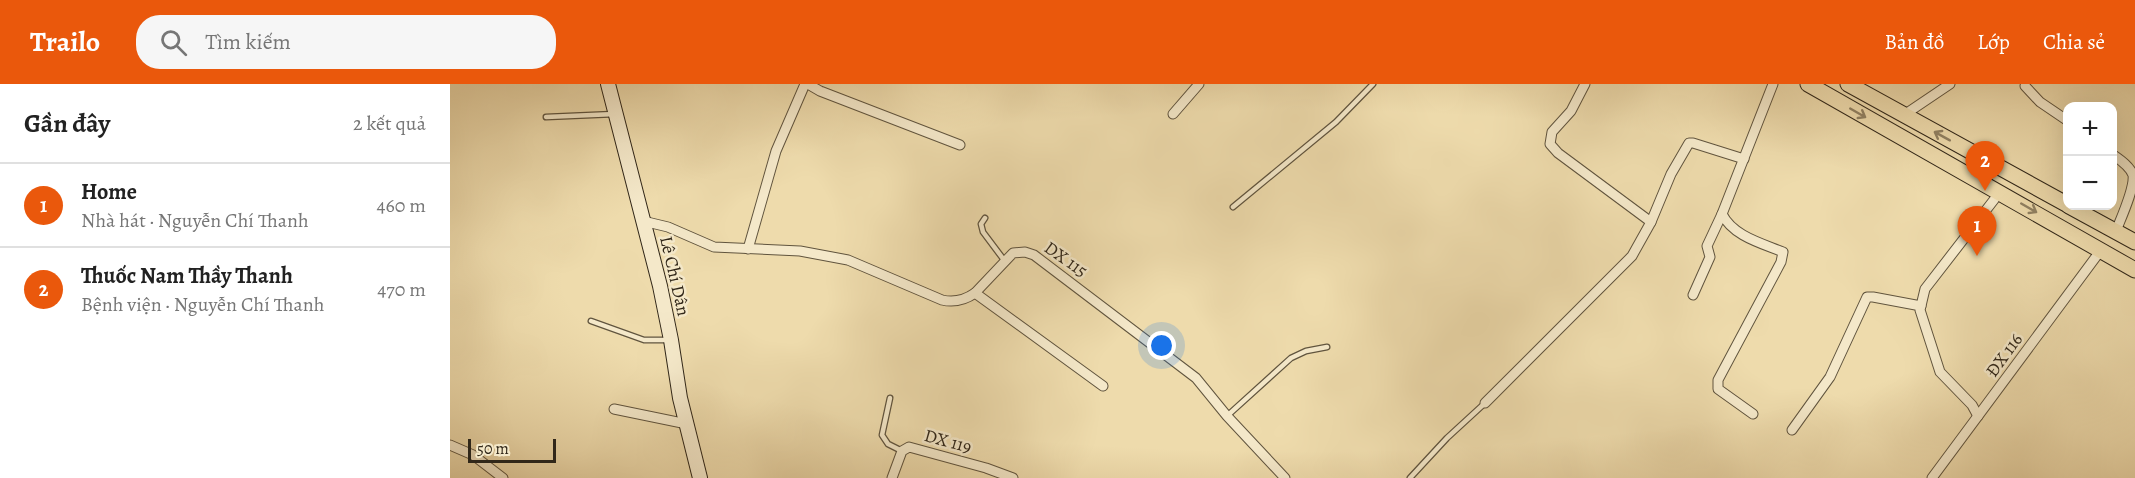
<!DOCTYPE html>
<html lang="vi">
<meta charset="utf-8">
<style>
body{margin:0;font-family:Alegreya,serif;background:#f6f6f6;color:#222}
.controls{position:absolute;right:18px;top:18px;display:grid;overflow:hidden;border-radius:12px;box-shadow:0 6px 24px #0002}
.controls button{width:54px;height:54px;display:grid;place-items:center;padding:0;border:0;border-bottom:2px solid #e0e0e0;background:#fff;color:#222;font:30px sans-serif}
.scale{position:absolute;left:18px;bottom:15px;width:88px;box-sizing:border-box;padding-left:6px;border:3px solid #312719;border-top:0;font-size:16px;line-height:21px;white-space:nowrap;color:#312719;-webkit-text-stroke:4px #f4e8c9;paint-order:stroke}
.you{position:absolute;left:712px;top:262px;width:21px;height:21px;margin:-15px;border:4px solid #fff;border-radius:50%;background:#1a73e8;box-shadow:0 0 0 9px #1a73e833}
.badge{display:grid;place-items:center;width:39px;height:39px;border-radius:50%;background:#ea580c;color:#fff;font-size:20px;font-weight:700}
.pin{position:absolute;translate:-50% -50px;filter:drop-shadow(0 2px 3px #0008)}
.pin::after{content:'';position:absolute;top:32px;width:21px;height:18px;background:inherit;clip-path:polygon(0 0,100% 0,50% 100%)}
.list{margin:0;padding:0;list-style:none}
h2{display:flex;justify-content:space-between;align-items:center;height:78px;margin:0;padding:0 24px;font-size:26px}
h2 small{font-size:20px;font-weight:400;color:#767676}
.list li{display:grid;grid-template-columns:39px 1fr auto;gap:18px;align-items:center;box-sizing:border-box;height:84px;padding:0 24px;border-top:2px solid #e0e0e0}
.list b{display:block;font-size:22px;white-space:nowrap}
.list p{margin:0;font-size:20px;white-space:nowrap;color:#767676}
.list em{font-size:20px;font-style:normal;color:#767676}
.icon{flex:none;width:33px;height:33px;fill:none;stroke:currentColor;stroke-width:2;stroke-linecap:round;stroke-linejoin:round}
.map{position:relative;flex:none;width:1685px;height:394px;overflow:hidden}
header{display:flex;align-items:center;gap:36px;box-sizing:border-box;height:84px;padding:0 30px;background:#ea580c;color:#fff}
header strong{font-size:28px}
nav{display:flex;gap:33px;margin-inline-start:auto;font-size:21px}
.search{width:420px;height:54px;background:#f6f6f6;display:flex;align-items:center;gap:15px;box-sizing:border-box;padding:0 21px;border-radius:24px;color:#767676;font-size:22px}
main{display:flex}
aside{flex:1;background:#fff}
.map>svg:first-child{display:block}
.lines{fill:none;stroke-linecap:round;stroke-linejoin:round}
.lane-casing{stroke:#60543e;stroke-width:7}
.street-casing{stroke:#60543e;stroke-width:11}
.secondary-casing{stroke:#312719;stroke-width:16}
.primary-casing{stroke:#312719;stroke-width:17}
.lane{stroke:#f4e8c9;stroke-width:4.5}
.street{stroke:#f4e8c9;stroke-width:9}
.secondary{stroke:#f4e8c9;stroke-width:14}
.primary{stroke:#eedbac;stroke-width:15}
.oneway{stroke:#908162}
.labels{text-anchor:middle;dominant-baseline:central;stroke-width:5;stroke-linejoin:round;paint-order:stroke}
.street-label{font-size:18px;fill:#312719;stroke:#f4e8c9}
</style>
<header>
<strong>Trailo</strong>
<div class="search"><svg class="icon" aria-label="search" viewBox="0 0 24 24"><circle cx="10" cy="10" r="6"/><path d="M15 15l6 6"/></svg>Tìm kiếm</div>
<nav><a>Bản đồ</a><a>Lớp</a><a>Chia sẻ</a></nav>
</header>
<main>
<aside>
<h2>Gần đây<small>2 kết quả</small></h2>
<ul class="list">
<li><span class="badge">1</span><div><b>Home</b><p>Nhà hát · Nguyễn Chí Thanh</p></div><em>460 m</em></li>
<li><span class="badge">2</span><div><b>Thuốc Nam Thầy Thanh</b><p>Bệnh viện · Nguyễn Chí Thanh</p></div><em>470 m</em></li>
</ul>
</aside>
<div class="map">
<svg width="1685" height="394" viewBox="0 0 1685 394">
<rect width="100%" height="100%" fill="#eedbac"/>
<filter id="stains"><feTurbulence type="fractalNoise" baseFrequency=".00333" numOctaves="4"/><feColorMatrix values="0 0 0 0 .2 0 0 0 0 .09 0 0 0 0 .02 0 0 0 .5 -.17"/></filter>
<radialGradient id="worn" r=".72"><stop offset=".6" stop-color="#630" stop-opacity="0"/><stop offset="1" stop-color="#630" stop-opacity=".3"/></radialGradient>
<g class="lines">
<g class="lane-casing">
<g id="lane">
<path d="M96,33L165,30"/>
<path d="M783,123L886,38L923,0"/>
<path d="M535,134L531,140L533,148L554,176"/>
<path d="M141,237L194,256H219"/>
<path d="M440,314L432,351L438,360L452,367"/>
<path d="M777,332L841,274L856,267L877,263"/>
<path d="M960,394L997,354L1034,320"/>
</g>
</g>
<g class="street-casing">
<g id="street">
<path d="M358,0L370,7L510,61"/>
<path d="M1135,0L1121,27L1102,48L1100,60L1108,69L1201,138"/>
<path d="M1575,2L1590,18L1618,37"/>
<path d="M723,30L749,0"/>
<path d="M1454,31L1500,0"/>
<path d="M1662,70C1669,75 1680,82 1683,91C1685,104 1671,134 1666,147"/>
<path d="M193,137L218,143L264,163L350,167L398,176L492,216C505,219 515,216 525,209L563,169L575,168L584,171L746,294L777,332L835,394"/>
<path d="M298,165L326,67L355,0"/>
<path d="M525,209L653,302"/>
<path d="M1243,211L1260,173L1257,162L1272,130"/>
<path d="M1035,319L1182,172L1201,138L1221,90L1239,59H1243L1294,75"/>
<path d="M164,325L237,340"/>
<path d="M1303,330L1268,305V296L1331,178L1333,168C1311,159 1283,152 1272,130L1323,0"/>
<path d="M1528,332L1522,321L1490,288L1470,226L1475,205L1550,108"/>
<path d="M1342,346L1380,293L1417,213H1423L1471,222"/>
<path d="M0,361L23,371L53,394"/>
<path d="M442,394L452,367L459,363L536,384L563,394"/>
<path d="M1482,394L1651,166"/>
</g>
</g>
<g class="secondary-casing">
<path id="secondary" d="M158,0L210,202L221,256L230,314L250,394"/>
</g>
<g class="primary-casing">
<g id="primary">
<path d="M1358,0L1685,186"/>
<path d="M1398,0L1618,121"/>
<path d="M1619,122L1685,158"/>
</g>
</g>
<use href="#lane" class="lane"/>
<use href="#street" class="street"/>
<use href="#secondary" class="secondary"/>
<use href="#primary" class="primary"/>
</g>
<defs><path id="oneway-shaft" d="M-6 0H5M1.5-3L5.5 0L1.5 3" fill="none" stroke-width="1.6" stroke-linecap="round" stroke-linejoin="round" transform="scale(1.5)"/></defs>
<g class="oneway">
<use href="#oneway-shaft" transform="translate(1408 29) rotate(30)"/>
<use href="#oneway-shaft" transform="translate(1492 52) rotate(-151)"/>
<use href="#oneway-shaft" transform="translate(1579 124) rotate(30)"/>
</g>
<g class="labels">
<g class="street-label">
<text transform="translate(616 175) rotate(35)">DX 115</text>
<text transform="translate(225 192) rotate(77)">Lê Chí Dân</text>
<text transform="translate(1554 271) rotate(-54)">ĐX 116</text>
<text transform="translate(498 357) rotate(15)">DX 119</text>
</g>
</g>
<rect width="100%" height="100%" filter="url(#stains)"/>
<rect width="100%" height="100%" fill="url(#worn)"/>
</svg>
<div class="controls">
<button>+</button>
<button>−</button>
</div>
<div class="scale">50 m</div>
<div class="you"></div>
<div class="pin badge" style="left:1527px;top:172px">1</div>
<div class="pin badge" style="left:1535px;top:107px">2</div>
</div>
</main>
